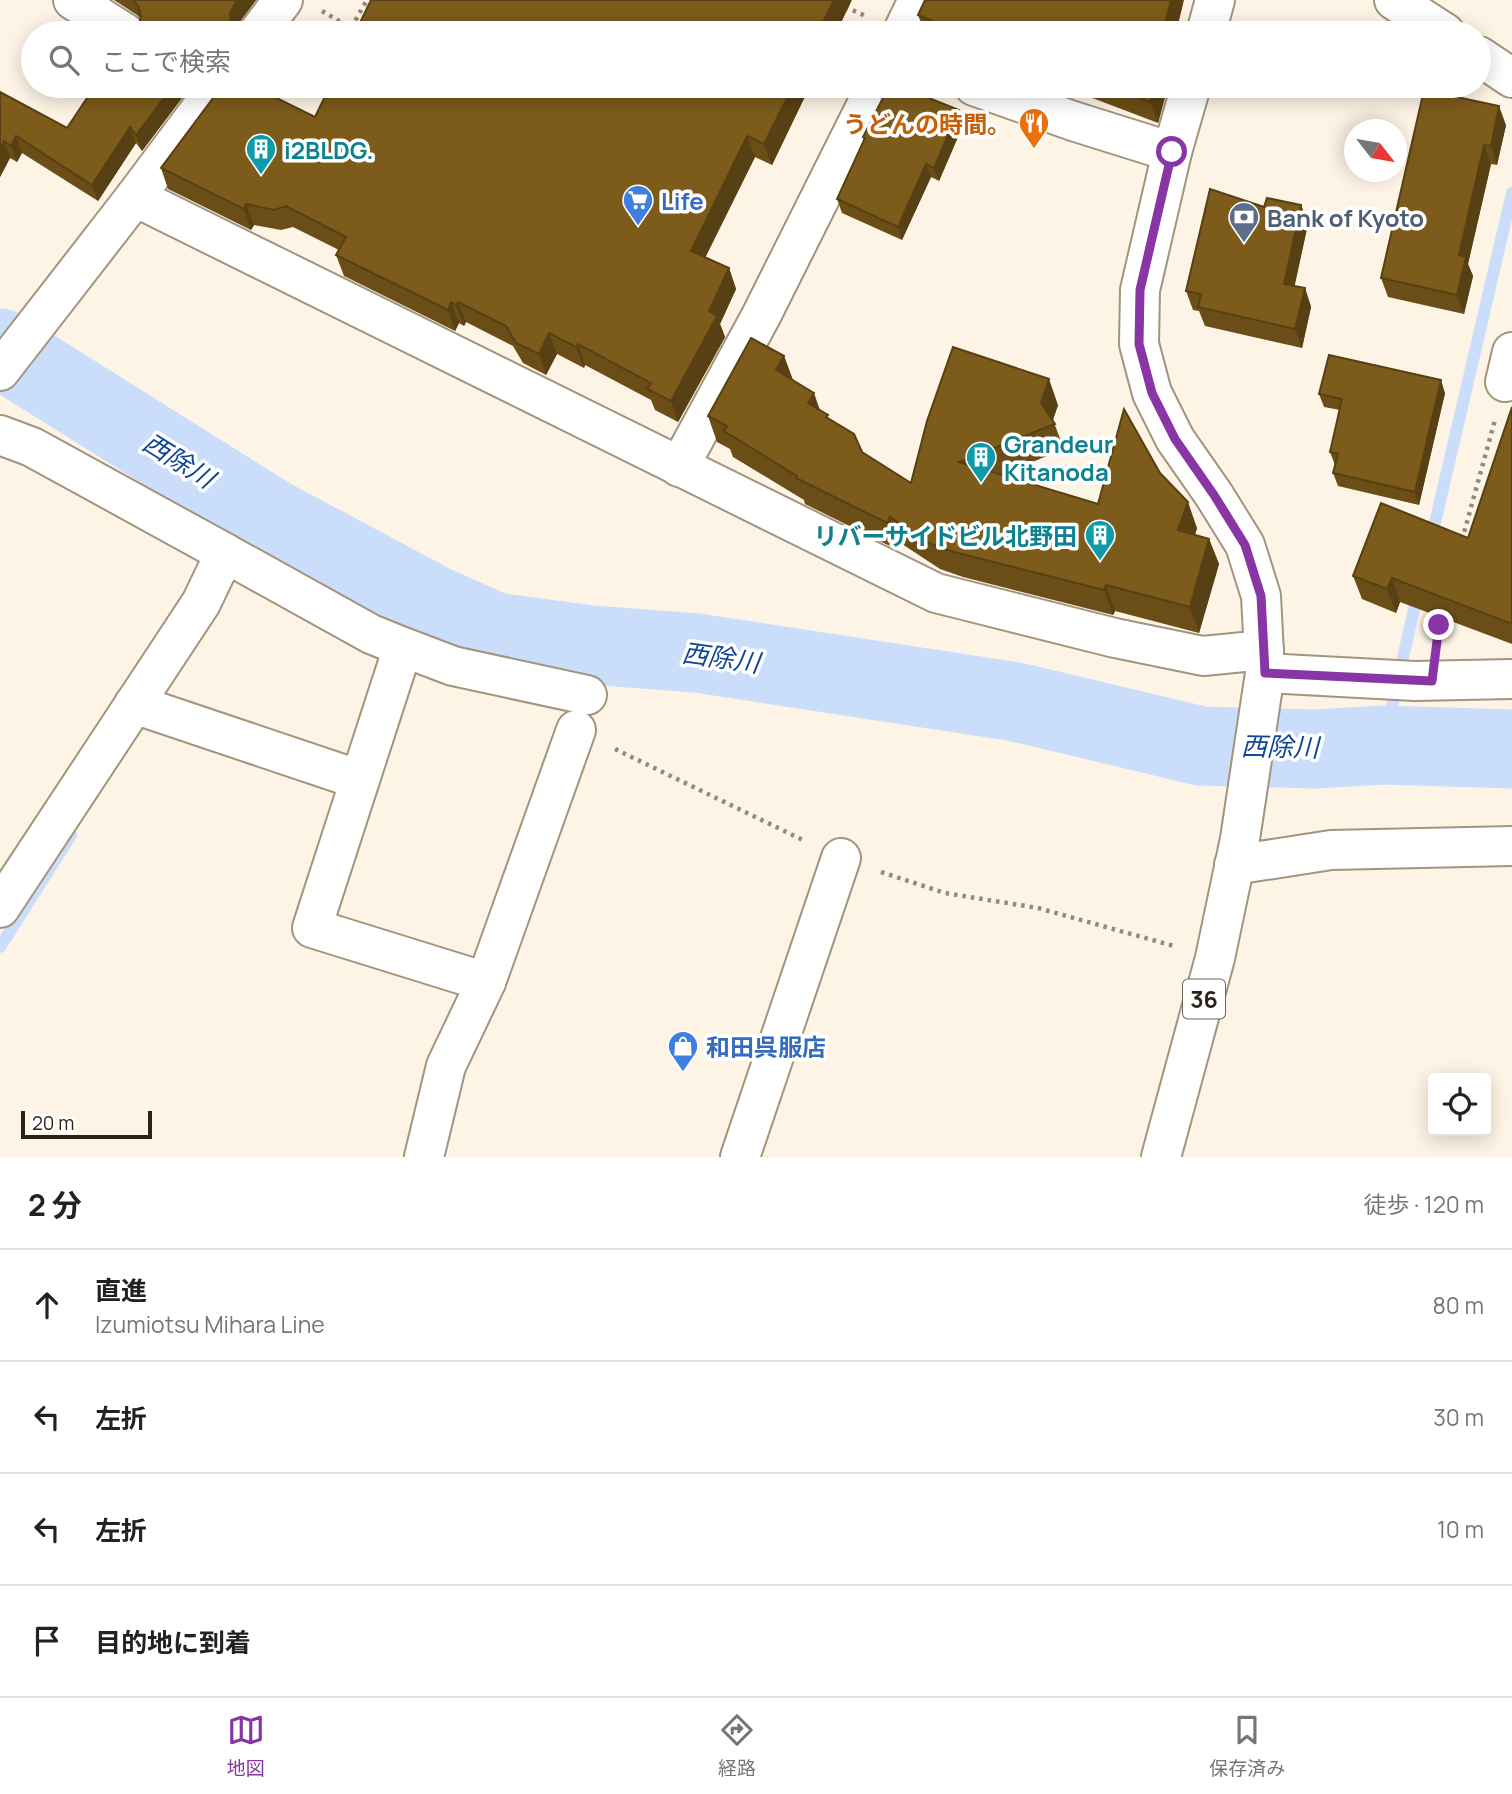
<!DOCTYPE html>
<html lang="ja">
<meta charset="utf-8">
<style>
body{margin:0;font-family:Manrope,"Noto Sans JP",sans-serif;background:#f2f2f2;color:#222}
.controls{position:absolute;right:21px;bottom:21px;display:grid;overflow:hidden;border-radius:7px;box-shadow:0 4px 18px #0003}
.controls button{width:63px;height:63px;display:grid;place-items:center;padding:0;border:0;border-bottom:2px solid #e0e0e0;background:#fff;color:#222;font:35px sans-serif}
.compass{position:absolute;left:1344px;top:119px;width:63px;height:63px;border-radius:50%;background:#fff;box-shadow:0 4px 18px #0003;rotate:121deg}
.scale{position:absolute;left:21px;bottom:18px;width:131px;box-sizing:border-box;padding-left:7px;border:4px solid #29231a;border-top:0;font-size:19px;line-height:24px;white-space:nowrap;color:#29231a;-webkit-text-stroke:5px #fff;paint-order:stroke}
.stop{position:absolute;width:21px;height:21px;margin:-16px;border:5px solid #8836a6;border-radius:50%;background:#fff}
.stop.end{background:#8836a6;border-color:#fff;box-shadow:0 2px 7px #0008}
.list{margin:0;padding:0;list-style:none}
h2{display:flex;justify-content:space-between;align-items:center;height:91px;margin:0;padding:0 28px;font-size:30px}
h2 small{font-size:23px;font-weight:400;color:#767676}
.list li{display:grid;grid-template-columns:46px 1fr auto;gap:21px;align-items:center;box-sizing:border-box;height:112px;padding:0 28px;border-top:2px solid #e0e0e0}
.list b{display:block;font-size:26px;white-space:nowrap}
.list p{margin:0;font-size:23px;white-space:nowrap;color:#767676}
.list em{font-size:23px;font-style:normal;color:#767676}
.icon{flex:none;width:38px;height:38px;fill:none;stroke:currentColor;stroke-width:2;stroke-linecap:round;stroke-linejoin:round}
.map{position:relative;flex:none;width:1512px;height:1157px;overflow:hidden}
.search{position:absolute;background:#fff;box-shadow:0 4px 18px #0003;left:21px;right:21px;top:21px;height:77px;display:flex;align-items:center;gap:18px;box-sizing:border-box;padding:0 24px;border-radius:38px;color:#767676;font-size:26px}
.sheet{height:539px;background:#fff}
nav{display:flex;justify-content:space-around;align-items:center;box-sizing:border-box;height:98px;border-top:2px solid #e0e0e0;background:#fff;font-size:19px;color:#767676}
nav a{display:grid;justify-items:center;gap:4px}
nav .on{color:#8836a6}
.map>svg:first-child{display:block}
.lines{fill:none;stroke-linecap:round;stroke-linejoin:round}
.stream{stroke:#caddfa;stroke-width:12}
.river{stroke:#caddfa;stroke-width:79}
.minor-casing{stroke:#a3947d;stroke-width:42}
.major-casing{stroke:#a3947d;stroke-width:42}
.path{stroke:#918a7e;stroke-width:4.5;stroke-dasharray:3.5 5;stroke-linecap:butt}
.minor{stroke:#fff;stroke-width:38}
.major{stroke:#fff;stroke-width:38}
.wall{fill:#6b4e17}
.shaded-wall{fill:#574013}
.building{fill:#7c5b1b;stroke:#574013;stroke-width:2}
.route{stroke:#8836a6;stroke-width:9}
.labels{text-anchor:middle;dominant-baseline:central;stroke-width:7;stroke-linejoin:round;paint-order:stroke}
.shield{fill:#fff;stroke:#69655f;stroke-width:2}
.shield-label{font-size:23px;font-weight:bold;fill:#29231a}
.food-label{font-size:24px;font-weight:bold;fill:#c56008;stroke:#fff;text-anchor:end}
.culture-label{font-size:24px;font-weight:bold;fill:#0d838f;stroke:#fff;text-anchor:start}
.shop-label{font-size:24px;font-weight:bold;fill:#366cbe;stroke:#fff;text-anchor:start}
.service-label{font-size:24px;font-weight:bold;fill:#4e5e75;stroke:#fff;text-anchor:start}
.water-label{font-size:26px;font-style:italic;fill:#114595;stroke:#fff}
</style>
<div class="map">
<svg width="1512" height="1157" viewBox="0 0 1512 1157">
<rect width="100%" height="100%" fill="#fdf4e5"/>
<g class="lines">
<g class="stream">
<path d="M1431,540L1512,193"/>
<path d="M245,559L271,518"/>
<path d="M1383,745L1418,592"/>
<path d="M0,947L71,835"/>
</g>
<path class="river" d="M0,348L271,518L436,606L495,632L590,645L697,653L1016,702L1201,746L1315,749L1383,745L1512,749"/>
<g class="minor-casing">
<g id="minor">
<path d="M73,0L125,33"/>
<path d="M1394,0L1445,33"/>
<path d="M258,33L283,0"/>
<path d="M902,33L918,0"/>
<path d="M1479,56L1512,78"/>
<path d="M974,86L1073,121L1172,152"/>
<path d="M135,197L936,593L1115,638L1203,656L1264,650"/>
<path d="M0,371L135,197L218,86"/>
<path d="M1505,382L1512,352"/>
<path d="M0,435L32,447L225,553L201,603L0,908"/>
<path d="M679,467L761,316L876,86"/>
<path d="M225,553L371,634L403,647L453,666L587,695"/>
<path d="M403,647L312,928L486,982"/>
<path d="M1265,673L1415,681L1512,679"/>
<path d="M134,704L360,780"/>
<path d="M1234,865L1331,850L1512,846"/>
<path d="M424,1157L446,1066L486,982L576,730"/>
<path d="M740,1157L841,858"/>
</g>
</g>
<g class="major-casing">
<g id="major">
<path d="M1206,33L1215,0"/>
<path d="M1161,1157L1215,958L1240,839L1265,673L1261,596L1245,545L1214,495L1175,439L1152,393L1139,344L1140,290L1172,152L1191,86"/>
</g>
</g>
<g class="path">
<path d="M845,7L866,16"/>
<path d="M322,11L351,28L367,0"/>
<path d="M1462,540L1495,420"/>
<path d="M1437,639L1442,613"/>
<path d="M615,749L805,841"/>
<path d="M881,872L945,893L1038,908L1174,946"/>
</g>
<use href="#minor" class="minor"/>
<use href="#major" class="major"/>
</g>
<g class="wall">
<path d="M114,0H256L241,20L236,30L138,28L140,18L137,15Z"/>
<path d="M918,15L1176,33H925Z"/>
<path d="M191,86L142,151L136,143L98,201L22,153L17,162L10,158L0,177V92L67,128Z"/>
<path d="M330,86H810L772,165L755,157L705,258L729,268L736,289L720,324L725,337L678,422L655,410L651,400L585,365L584,368L557,354L546,375L523,363L513,346L466,322L464,326L459,323L455,331L344,276L336,255L339,250L293,227L281,230L254,225L251,230L168,189L161,168L315,117Z"/>
<path d="M1061,86H1168L1158,123Z"/>
<path d="M1424,90L1506,125L1497,165L1491,164L1468,264L1473,276L1464,314L1388,297L1381,278Z"/>
<path d="M959,110L964,123L939,181L931,177L902,240L842,213L837,199L864,140L863,137Z"/>
<path d="M1301,205L1308,224L1294,286L1305,288L1311,307L1302,348L1205,326L1199,311L1193,310L1186,291L1264,207Z"/>
<path d="M784,356L793,380L819,410L862,452L911,483L1058,405L1053,420L1064,449L1001,475L1098,504L1160,473L1197,528L1195,535L1209,539L1219,564L1199,633L1115,611L1113,615L963,577L940,569L899,542L896,549L805,504L804,500L733,457L730,449L717,442L708,416Z"/>
<path d="M1445,393L1419,505L1338,486L1333,473L1335,465L1330,452L1340,410L1324,407L1319,394Z"/>
<path d="M1512,407V644L1400,602L1396,613L1362,599L1353,576L1468,538Z"/>
</g>
<g class="shaded-wall">
<path d="M237,0H256L241,20L236,30L237,33H220Z"/>
<path d="M834,0H852L836,33H818Z"/>
<path d="M1171,0H1184L1176,33H1163Z"/>
<path d="M173,86H191L142,151L136,135Z"/>
<path d="M793,86H810L772,165L764,144Z"/>
<path d="M1155,86H1168L1158,123L1150,102Z"/>
<path d="M1499,106L1506,125L1497,165L1491,146Z"/>
<path d="M959,110L964,123L939,181L934,168Z"/>
<path d="M130,127L136,143L98,201L92,185Z"/>
<path d="M16,136L22,153L17,162L11,146Z"/>
<path d="M747,136L755,157L698,272L691,251Z"/>
<path d="M4,141L10,158L0,177V150Z"/>
<path d="M1484,145L1491,164L1468,264L1473,276L1464,314L1457,295L1459,255Z"/>
<path d="M926,164L931,177L902,240L898,227Z"/>
<path d="M246,204L254,225L251,230L244,209Z"/>
<path d="M1301,205L1308,224L1291,303L1284,284Z"/>
<path d="M729,268L736,289L720,324L725,337L678,422L671,401L709,311Z"/>
<path d="M1305,288L1311,307L1302,348L1295,329Z"/>
<path d="M451,302L459,323L455,331L448,310Z"/>
<path d="M458,302L466,322L464,326L456,305Z"/>
<path d="M549,333L557,354L546,375L539,354Z"/>
<path d="M578,344L585,365L584,368L576,347Z"/>
<path d="M784,356L793,381L776,370Z"/>
<path d="M1049,379L1058,405L1051,425L1041,403Z"/>
<path d="M1441,380L1445,393L1419,505L1415,492Z"/>
<path d="M814,393L823,419L808,403Z"/>
<path d="M1188,502L1197,528L1188,556L1178,530Z"/>
<path d="M890,517L899,542L896,549L887,523Z"/>
<path d="M1209,539L1219,564L1199,633L1190,607Z"/>
<path d="M1392,578L1400,602L1396,613L1387,589Z"/>
<path d="M1106,585L1115,611L1113,615L1104,590Z"/>
</g>
<g class="building">
<path d="M133,0H237L230,13L231,20L220,33H132L138,28L141,17L138,6Z"/>
<path d="M371,0H834L818,33H355Z"/>
<path d="M925,0H1171L1163,33H961L918,15Z"/>
<path d="M96,28L105,33H93Z"/>
<path d="M95,86H173L136,135L130,127L92,185L16,136L11,146L4,141L0,150V92L67,128Z"/>
<path d="M222,86H252L315,117L330,86H793L764,144L747,136L691,251L729,268L709,311L717,316L671,401L647,389L651,383L578,344L576,347L549,333L539,354L516,343L506,326L458,302L456,305L451,302L448,310L336,255L346,237L286,206L274,210L246,204L244,209L161,168Z"/>
<path d="M889,86H899L959,110L934,168L926,164L898,227L837,199L865,138L863,137Z"/>
<path d="M1107,86H1155L1150,102Z"/>
<path d="M1424,90L1499,106L1491,146L1484,145L1459,255L1466,257L1457,295L1381,278Z"/>
<path d="M1210,189L1264,207L1267,198L1301,205L1284,284L1305,288L1295,329L1198,307L1201,294L1186,291Z"/>
<path d="M751,338L784,356L776,370L814,393L808,403L828,415L826,417L854,434L862,452L911,483L927,421L953,347L1049,379L1041,403L1055,424L959,462L1098,504L1124,409L1160,473L1188,502L1178,530L1209,539L1190,607L1106,585L1104,590L954,552L931,544L890,517L887,523L796,478L797,476L724,431L727,426L708,416Z"/>
<path d="M1329,355L1441,380L1415,492L1333,473L1338,454L1330,452L1342,399L1319,394Z"/>
<path d="M1512,407V624L1392,578L1387,589L1353,576L1381,503L1468,538Z"/>
</g>
<g class="lines">
<path class="route" d="M1172,152L1140,290L1139,344L1152,393L1175,439L1214,495L1245,545L1261,596L1265,673L1432,681L1439,625"/>
</g>
<defs>
<g id="restaurant-pin" transform="scale(1.575)"><path d="M0 17L-7.5 6A9.5 9.5 0 1 1 7.5 6Z" fill="#e8710a" stroke="#fff"/><path d="M-5-6h1v4h1v-4h1v4h1v-4h1v5L-1.5 .5V6h-2V.5L-5-1ZM5-6V6H3V1.5H1.5Q1.5-4 5-6Z" fill="#fff"/></g>
<g id="building-pin" transform="scale(1.575)"><path d="M0 17L-7.5 6A9.5 9.5 0 1 1 7.5 6Z" fill="#0f9aa8" stroke="#fff"/><path d="M-4-6H4V6H1V3H-1V6H-4ZM-2.5-4.3h1.7v1.8h-1.7ZM.8-4.3h1.7v1.8H.8ZM-2.5-1h1.7V.8h-1.7ZM.8-1h1.7V.8H.8Z" fill="#fff"/></g>
<g id="supermarket-pin" transform="scale(1.575)"><path d="M0 17L-7.5 6A9.5 9.5 0 1 1 7.5 6Z" fill="#3f7fe0" stroke="#fff"/><path d="M-6-5.5h2.5l.6 2H6L4.5 2H-2.5L-4.4-4H-6ZM-1.5 3.2a1.3 1.3 0 1 0 .1 0ZM3 3.2a1.3 1.3 0 1 0 .1 0Z" fill="#fff"/></g>
<g id="bank-pin" transform="scale(1.575)"><path d="M0 17L-7.5 6A9.5 9.5 0 1 1 7.5 6Z" fill="#5c6f8a" stroke="#fff"/><path d="M-6-4H6V4H-6ZM0-2.3a2.3 2.3 0 1 0 0 4.6a2.3 2.3 0 1 0 0-4.6Z" fill="#fff"/></g>
<g id="shop-pin" transform="scale(1.575)"><path d="M0 17L-7.5 6A9.5 9.5 0 1 1 7.5 6Z" fill="#3f7fe0" stroke="#fff"/><path d="M-5-2.5h2.3a2.7 3.5 0 0 1 5.4 0H5L5.5 6h-11ZM-1.5-2.5h3a1.5 2.3 0 0 0-3 0Z" fill="#fff"/></g>
</defs>
<g fill-rule="evenodd">
<use href="#restaurant-pin" x="1034" y="123"/>
<use href="#building-pin" x="261" y="149"/>
<use href="#supermarket-pin" x="638" y="200"/>
<use href="#bank-pin" x="1244" y="217"/>
<use href="#building-pin" x="981" y="457"/>
<use href="#building-pin" x="1100" y="535"/>
<use href="#shop-pin" x="683" y="1046"/>
</g>
<g class="labels">
<rect class="shield" x="1183" y="979.5" width="42" height="39" rx="5"/>
<g class="shield-label">
<text x="1204" y="999">36</text>
</g>
<g class="food-label">
<text x="1011" y="123">うどんの時間。</text>
</g>
<g class="culture-label">
<text x="284" y="149">i2BLDG.</text>
<text x="1004" y="443">Grandeur<tspan x="1004" dy="28">Kitanoda</tspan></text>
<text x="1077" y="535" text-anchor="end">リバーサイドビル北野田</text>
</g>
<g class="shop-label">
<text x="661" y="200">Life</text>
<text x="706" y="1046">和田呉服店</text>
</g>
<g class="service-label">
<text x="1267" y="217">Bank of Kyoto</text>
</g>
<g class="water-label">
<text transform="translate(179 460) rotate(32)">西除川</text>
<text transform="translate(721 657) rotate(8)">西除川</text>
<text transform="translate(1280 746) rotate(1)">西除川</text>
</g>
</g>
</svg>
<div class="controls">
<button><svg class="icon" aria-label="locate" viewBox="0 0 24 24"><circle cx="12" cy="12" r="6"/><path d="M12 2v4M12 18v4M2 12h4M18 12h4"/></svg></button>
</div>
<svg class="compass" viewBox="-18 -18 36 36"><path d="M0-13l5 13h-10z" fill="#e53935"/><path d="M0 13l5-13h-10z" fill="#767676"/></svg>
<div class="scale">20 m</div>
<div class="stop" style="left:1172px;top:152px"></div>
<div class="stop end" style="left:1439px;top:625px"></div>
<div class="search"><svg class="icon" aria-label="search" viewBox="0 0 24 24"><circle cx="10" cy="10" r="6"/><path d="M15 15l6 6"/></svg>ここで検索</div>
</div>
<section class="sheet">
<h2>2 分<small>徒歩 · 120 m</small></h2>
<ul class="list">
<li><svg class="icon" aria-label="ahead" viewBox="0 0 24 24"><path d="M12 20V5M6 11l6-6 6 6"/></svg><div><b>直進</b><p>Izumiotsu Mihara Line</p></div><em>80 m</em></li>
<li><svg class="icon" aria-label="left" viewBox="0 0 24 24"><path d="M17 20v-9H6M10 6l-5 5 5 5"/></svg><div><b>左折</b></div><em>30 m</em></li>
<li><svg class="icon" aria-label="left" viewBox="0 0 24 24"><path d="M17 20v-9H6M10 6l-5 5 5 5"/></svg><div><b>左折</b></div><em>10 m</em></li>
<li><svg class="icon" aria-label="arrive" viewBox="0 0 24 24"><path d="M6 21V4h12l-3 4 3 4H6"/></svg><div><b>目的地に到着</b></div></li>
</ul>
</section>
<nav>
<a class="on"><svg class="icon" aria-label="map" viewBox="0 0 24 24"><path d="M3 6l6-2 6 2 6-2v14l-6 2-6-2-6 2zM9 4v14M15 6v14"/></svg>地図</a>
<a><svg class="icon" aria-label="directions" viewBox="0 0 24 24"><path d="M12 3l9 9-9 9-9-9zM9 14v-3h6M13 9l2 2-2 2"/></svg>経路</a>
<a><svg class="icon" aria-label="saved" viewBox="0 0 24 24"><path d="M7 4h10v16l-5-4-5 4z"/></svg>保存済み</a>
</nav>
